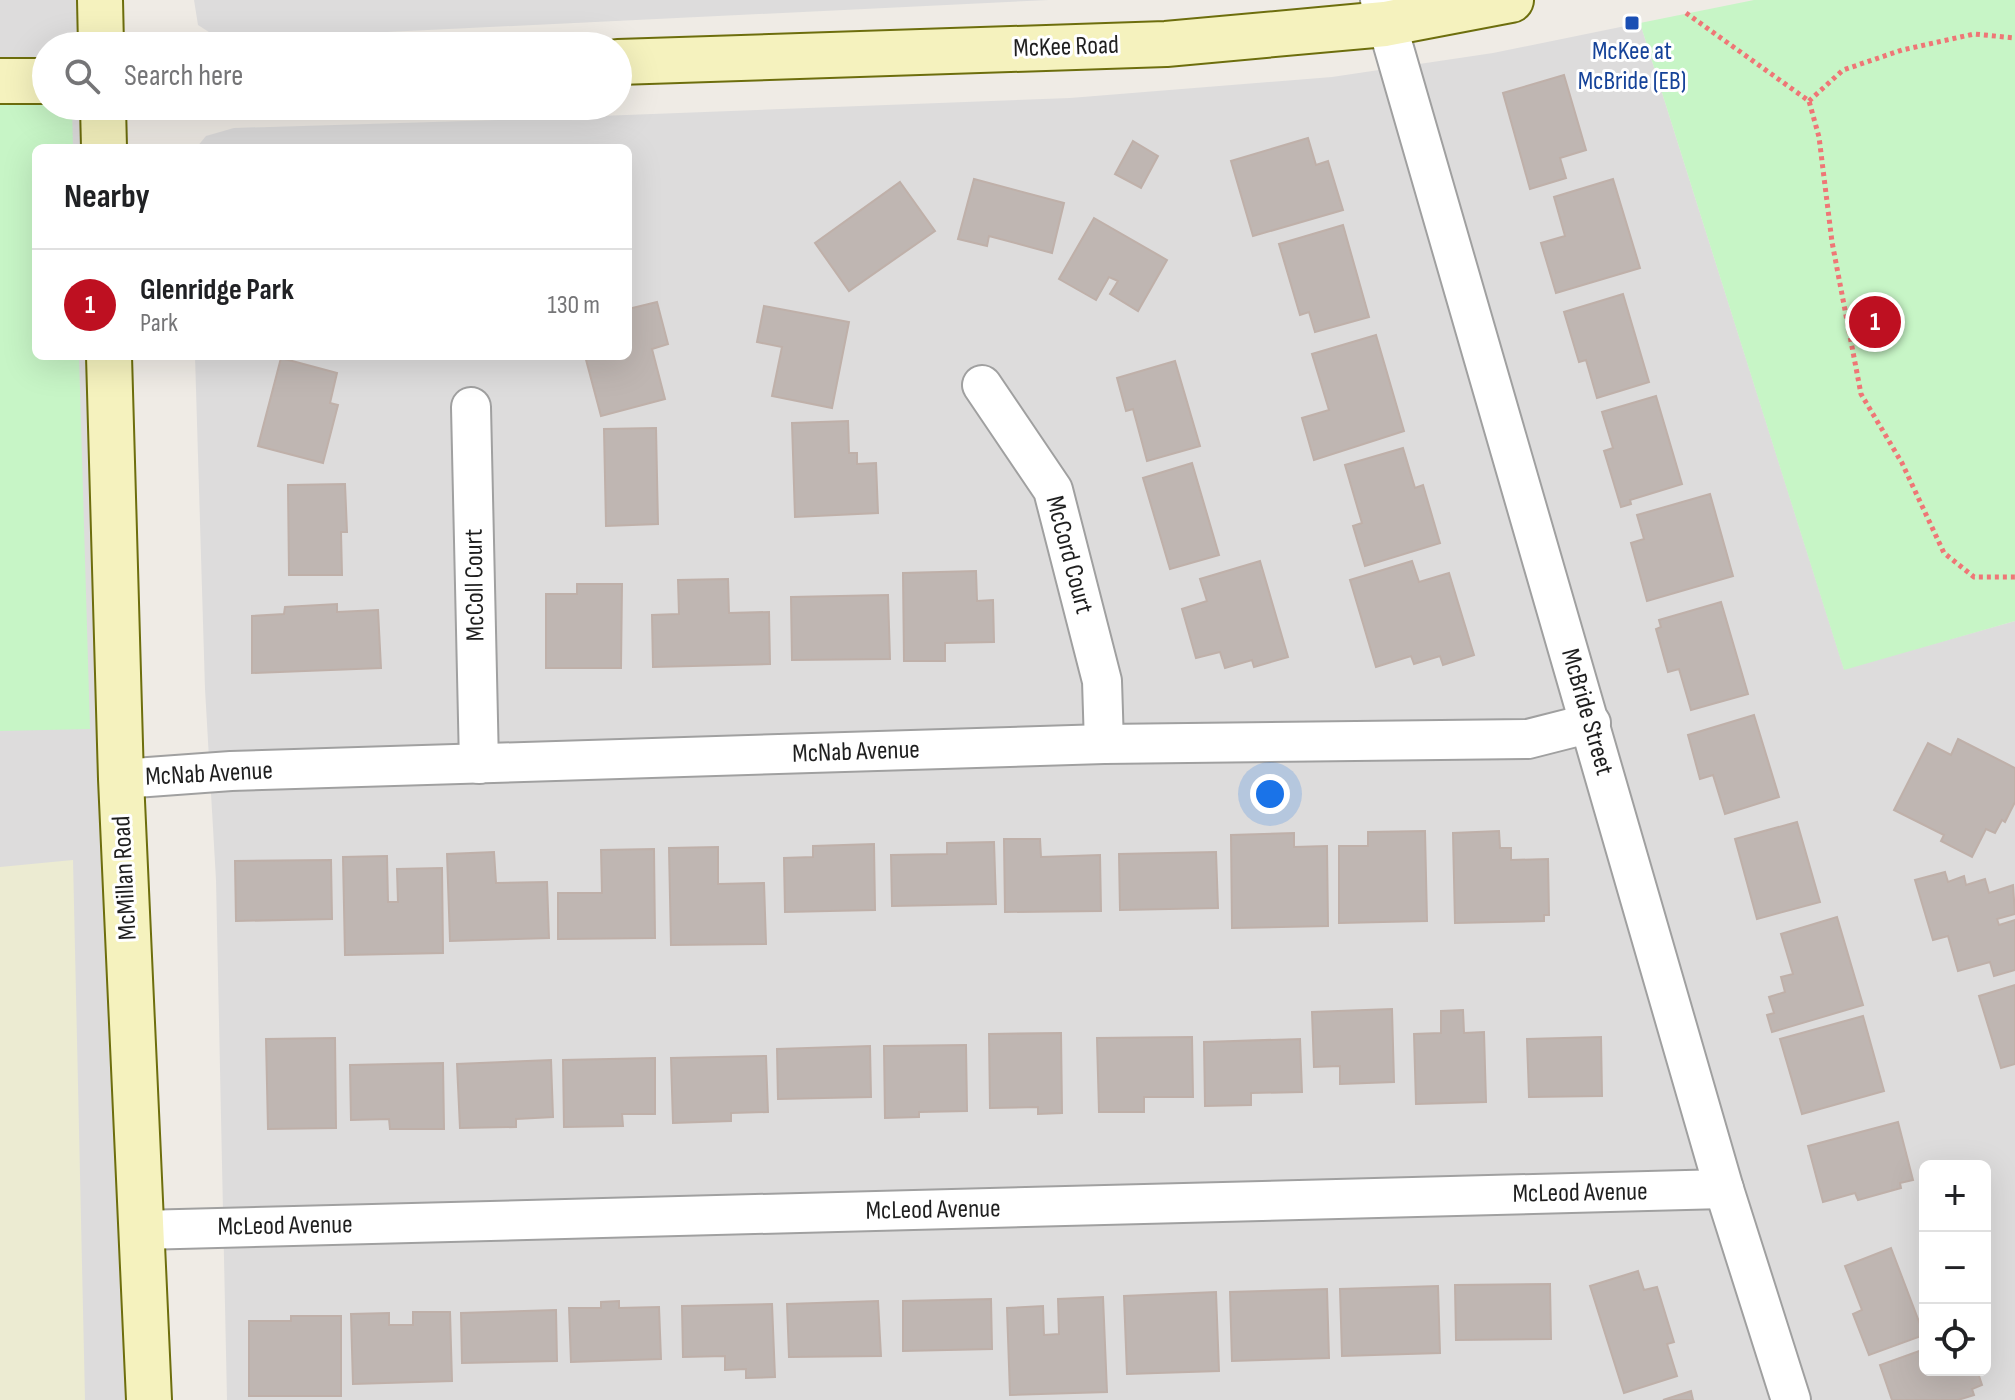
<!DOCTYPE html>
<meta charset="utf-8">
<style>
body{margin:0;font-family:"Sofia Sans Condensed",sans-serif;background:#f6f6f6;color:#202124}
.controls{position:absolute;right:24px;bottom:24px;display:grid;overflow:hidden;border-radius:12px;box-shadow:0 8px 32px #0002}
.controls button{width:72px;height:72px;display:grid;place-items:center;padding:0;border:0;border-bottom:2px solid #e0e0e0;background:#fff;color:#202124;font:40px sans-serif}
.you{position:absolute;left:1270px;top:794px;width:28px;height:28px;margin:-20px;border:6px solid #fff;border-radius:50%;background:#1a73e8;box-shadow:0 0 0 12px #1a73e833}
.badge{display:grid;place-items:center;width:52px;height:52px;border-radius:50%;background:#be1021;color:#fff;font-size:26px;font-weight:700}
.pin{position:absolute;translate:-50% -50%;border:4px solid #fff;box-shadow:0 2px 8px #0006}
.list{margin:0;padding:0;list-style:none}
h2{display:flex;justify-content:space-between;align-items:center;height:104px;margin:0;padding:0 32px;font-size:34px}
h2 small{font-size:26px;font-weight:400;color:#757577}
.list li{display:grid;grid-template-columns:52px 1fr auto;gap:24px;align-items:center;box-sizing:border-box;height:112px;padding:0 32px;border-top:2px solid #e0e0e0}
.list b{display:block;font-size:30px;white-space:nowrap}
.list p{margin:0;font-size:26px;white-space:nowrap;color:#757577}
.list em{font-size:26px;font-style:normal;color:#757577}
.icon{flex:none;width:44px;height:44px;fill:none;stroke:currentColor;stroke-width:2;stroke-linecap:round;stroke-linejoin:round}
.map{position:relative;flex:none;width:2015px;height:1400px;overflow:hidden}
.search{position:absolute;background:#fff;box-shadow:0 8px 32px #0002;left:32px;top:32px;width:600px;height:88px;display:flex;align-items:center;gap:20px;box-sizing:border-box;padding:0 28px;border-radius:44px;color:#757577;font-size:30px}
.panel{position:absolute;background:#fff;box-shadow:0 8px 32px #0002;left:32px;top:144px;width:600px;height:216px;border-radius:12px}
.map>svg:first-child{display:block}
.residential{fill:#dddcdc;fill-rule:evenodd}
.farmland{fill:#ecebd2}
.park{fill:#c7f5c6}
.building{fill:#bfb6b2;stroke:#bfb0a9;stroke-width:2}
.lines{fill:none;stroke-linecap:round;stroke-linejoin:round}
.street-casing{stroke:#a0a0a0;stroke-width:42}
.secondary-casing{stroke:#6d6e0d;stroke-width:48}
.path{stroke:#ef7676;stroke-width:5;stroke-dasharray:4 4;stroke-linecap:butt}
.street{stroke:#fff;stroke-width:38}
.secondary{stroke:#f5f2be;stroke-width:44}
.transit-dot{fill:#1a4fb4;stroke:#fff;stroke-width:3}
.labels{text-anchor:middle;dominant-baseline:central;stroke-width:6;stroke-linejoin:round;paint-order:stroke}
.street-label{font-size:26px;fill:#1f1f1f;stroke:#fff}
.transit-label{font-size:26px;fill:#164399;stroke:#fff}
</style>
<div class="map">
<svg width="2015" height="1400" viewBox="0 0 2015 1400">
<rect width="100%" height="100%" fill="#efebe5"/>
<g class="residential">
<path d="M0,0H115L116,46H46V106H116L117,148H36V356H120L135,1400H0Z"/>
<path d="M194,0H1049L264,38H232L212,34L198,25Z"/>
<path d="M1640,23L1844,669L2015,621V1400H227L216,880L205,689L195,356H628V148H196L206,136L234,128L498,120L1070,98L1332,77L1493,53ZM1925,1166H1985V1370H1925Z"/>
</g>
<path class="farmland" d="M73,860L85,1400H0V867Z"/>
<g class="park">
<path d="M1754,0H2015V621L1844,670L1640,23Z"/>
<path d="M46,103V106H72L73,148H36V356H79L90,729L0,731V104Z"/>
</g>
<g class="building">
<path d="M1564,75L1586,150L1560,158L1566,178L1530,189L1503,93Z"/>
<path d="M1308,138L1316,165L1328,161L1343,210L1253,236L1231,161Z"/>
<path d="M1133,141L1158,156L1141,188L1115,174Z"/>
<path d="M974,179L1064,203L1052,253L989,236L987,246L958,239Z"/>
<path d="M1613,179L1640,268L1556,293L1541,243L1565,236L1554,197Z"/>
<path d="M900,182L935,231L849,291L815,243Z"/>
<path d="M1094,218L1167,260L1138,311L1110,294L1118,281L1109,277L1096,300L1059,279Z"/>
<path d="M1343,225L1369,317L1315,332L1309,312L1300,315L1279,244Z"/>
<path d="M1623,294L1649,382L1597,398L1586,360L1579,362L1564,312Z"/>
<path d="M657,302L668,344L652,349L665,399L601,416L585,356H628V309Z"/>
<path d="M764,306L849,322L832,408L772,396L782,347L757,342Z"/>
<path d="M1376,335L1404,431L1314,460L1302,418L1329,410L1312,354Z"/>
<path d="M281,358L337,373L330,403L338,405L323,463L258,446Z"/>
<path d="M1175,361L1200,446L1147,461L1133,409L1126,411L1117,378Z"/>
<path d="M1656,396L1682,484L1630,500L1631,504L1621,507L1604,451L1613,448L1602,412Z"/>
<path d="M848,421L849,453H857V464L876,463L878,513L795,517L792,423Z"/>
<path d="M656,428L658,524L606,526L604,429Z"/>
<path d="M1403,448L1415,488L1423,485L1440,543L1365,566L1353,526L1362,523L1345,465Z"/>
<path d="M1192,463L1219,555L1170,569L1143,478Z"/>
<path d="M345,484L347,532H341L342,575H289L288,485Z"/>
<path d="M1710,494L1733,576L1647,601L1631,543L1644,539L1637,515Z"/>
<path d="M1260,561L1288,657L1254,667L1252,660L1225,668L1220,652L1196,658L1182,609L1207,601L1200,579Z"/>
<path d="M1412,561L1419,582L1449,573L1474,655L1443,665L1440,656L1414,664L1411,656L1376,667L1350,580Z"/>
<path d="M976,571L977,601L993,600L994,642L945,643V661H904L903,573Z"/>
<path d="M728,579L729,613L769,612L770,664L653,667L652,615L679,614L678,580Z"/>
<path d="M577,584H622L621,668H546V594H577Z"/>
<path d="M888,595L890,659L792,660L791,597Z"/>
<path d="M1721,602L1748,694L1691,710L1679,669L1668,672L1656,629L1661,627L1659,620Z"/>
<path d="M337,604V612L378,610L381,668L252,673V616L284,614L285,607Z"/>
<path d="M1754,715L1779,797L1725,814L1713,775L1700,779L1688,735Z"/>
<path d="M1958,739L2015,768V802L2005,822L2002,820L1995,833L1986,829L1972,857L1941,841L1944,835L1894,810L1928,743L1951,755Z"/>
<path d="M1797,822L1820,902L1757,919L1735,839Z"/>
<path d="M1425,831L1427,921L1339,923V846H1368V832Z"/>
<path d="M1499,831L1500,848H1511V860L1548,859L1549,915H1544V921L1455,923L1453,833Z"/>
<path d="M1294,833V847L1327,846L1328,926L1232,928L1231,835Z"/>
<path d="M1004,839H1040L1041,857L1100,855L1101,911L1005,912Z"/>
<path d="M994,842L996,904L892,906L891,855L947,854V843Z"/>
<path d="M874,844L875,910L785,912L784,858L813,857V846Z"/>
<path d="M718,847V884L764,883L766,944L671,945L669,848Z"/>
<path d="M654,849L655,938L558,939V893H602L601,850Z"/>
<path d="M494,852L496,883L547,882L549,938L450,941L447,854Z"/>
<path d="M1216,852L1218,908L1120,910L1119,854Z"/>
<path d="M387,856L388,902H398L397,869L442,868L443,953L345,955L343,857Z"/>
<path d="M331,860L332,919L236,921L235,861Z"/>
<path d="M1945,872L1948,882L1964,876L1966,885L1985,879L1989,893L2013,885L2015,914L1997,919L1999,925L2015,920V970L1994,976L1990,962L1958,971L1948,936L1933,940L1915,880Z"/>
<path d="M1837,917L1863,1005L1772,1032L1767,1015L1774,1013L1769,997L1785,992L1781,977L1793,974L1781,934Z"/>
<path d="M2015,985V1064L2001,1068L1979,996Z"/>
<path d="M1392,1009L1394,1082L1340,1084V1066L1314,1067L1312,1012Z"/>
<path d="M1463,1010L1464,1033L1484,1032L1486,1102L1416,1104L1414,1034L1441,1033V1011Z"/>
<path d="M1863,1016L1884,1091L1802,1114L1780,1039Z"/>
<path d="M1061,1033L1062,1113L1038,1114V1107L990,1108L989,1034Z"/>
<path d="M1192,1037L1193,1097H1144V1112H1099L1097,1038Z"/>
<path d="M1601,1037L1602,1096L1529,1097L1527,1039Z"/>
<path d="M335,1038L336,1128L268,1129L266,1039Z"/>
<path d="M1300,1039L1302,1092L1251,1093V1105L1205,1106L1204,1042Z"/>
<path d="M966,1045L967,1111L919,1112V1117L885,1118L884,1046Z"/>
<path d="M870,1046L871,1097L778,1099L777,1049Z"/>
<path d="M766,1056L768,1112L731,1113V1121L673,1123L671,1058Z"/>
<path d="M655,1058V1114H622L623,1126L564,1127L563,1060Z"/>
<path d="M551,1060L553,1117L516,1119V1127L460,1128L457,1064Z"/>
<path d="M443,1063L444,1129H390L389,1119L351,1120L350,1065Z"/>
<path d="M1898,1122L1913,1180L1900,1183L1901,1188L1858,1200L1855,1193L1823,1202L1808,1146Z"/>
<path d="M1891,1248L1924,1335L1869,1355L1853,1314L1862,1310L1845,1266Z"/>
<path d="M1638,1271L1644,1290L1657,1287L1674,1342L1667,1344L1677,1376L1624,1393L1590,1286Z"/>
<path d="M1550,1284L1551,1339L1456,1340L1455,1285Z"/>
<path d="M1438,1286L1440,1353L1342,1356L1340,1289Z"/>
<path d="M1327,1289L1329,1358L1232,1361L1230,1292Z"/>
<path d="M1216,1292L1219,1371L1127,1374L1124,1296Z"/>
<path d="M1103,1297L1107,1392L1010,1395L1007,1308L1043,1306L1044,1335L1059,1334L1058,1299Z"/>
<path d="M991,1299L992,1349L903,1351V1301Z"/>
<path d="M619,1301V1308L659,1307L661,1359L571,1362L569,1308H601V1302Z"/>
<path d="M878,1301L881,1356L789,1357L787,1304Z"/>
<path d="M772,1304L775,1377L746,1378V1369L725,1370V1356L683,1357L682,1306Z"/>
<path d="M556,1310L557,1361L462,1363L461,1313Z"/>
<path d="M413,1312H450L452,1381L353,1384L351,1314L389,1313V1325H413Z"/>
<path d="M291,1316H341V1396H249V1321H291Z"/>
<path d="M1925,1349V1370H1977L1982,1385L1972,1389L1974,1395L1958,1400H1892L1880,1365Z"/>
<path d="M1691,1391L1693,1400H1663Z"/>
</g>
<g class="lines">
<g class="street-casing">
<g id="street">
<path d="M1380,0L1724,1189L1791,1400"/>
<path d="M982,385L1053,490L1102,681L1104,744"/>
<path d="M471,407L479,764"/>
<path d="M121,779L231,771L1104,744L1528,739L1591,723"/>
<path d="M141,1230L1724,1189"/>
</g>
</g>
<g class="secondary-casing">
<g id="secondary">
<path d="M100,0L101,46"/>
<path d="M618,62L1166,44L1385,24L1511,0"/>
<path d="M0,81H46"/>
<path d="M103,106L104,148"/>
<path d="M109,356L121,779L149,1400"/>
</g>
</g>
<g class="path">
<path d="M1686,13L1809,101L1819,137L1832,242L1861,394L1902,463L1944,553L1974,577H2015"/>
<path d="M1809,101L1843,70L1902,50L1974,34L2015,38"/>
</g>
<use href="#street" class="street"/>
<use href="#secondary" class="secondary"/>
</g>
<rect class="transit-dot" x="1624" y="15" width="16" height="16" rx="4"/>
<g class="labels">
<g class="street-label">
<text transform="translate(1066 47) rotate(-2)">McKee Road</text>
<text transform="translate(1069 555) rotate(75)">McCord Court</text>
<text transform="translate(475 585) rotate(-91)">McColl Court</text>
<text transform="translate(1587 712) rotate(74)">McBride Street</text>
<text transform="translate(856 752) rotate(-2)">McNab Avenue</text>
<text transform="translate(209 774) rotate(-3)">McNab Avenue</text>
<text transform="translate(125 878) rotate(-93)">McMillan Road</text>
<text transform="translate(1580 1193) rotate(-1)">McLeod Avenue</text>
<text transform="translate(933 1210) rotate(-1)">McLeod Avenue</text>
<text transform="translate(285 1226) rotate(-1)">McLeod Avenue</text>
</g>
<g class="transit-label">
<text x="1632" y="51">McKee at<tspan x="1632" dy="30">McBride (EB)</tspan></text>
</g>
</g>
</svg>
<div class="controls">
<button>+</button>
<button>−</button>
<button><svg class="icon" aria-label="locate" viewBox="0 0 24 24"><circle cx="12" cy="12" r="6"/><path d="M12 2v4M12 18v4M2 12h4M18 12h4"/></svg></button>
</div>
<div class="you"></div>
<div class="pin badge" style="left:1875px;top:322px">1</div>
<div class="search"><svg class="icon" aria-label="search" viewBox="0 0 24 24"><circle cx="10" cy="10" r="6"/><path d="M15 15l6 6"/></svg>Search here</div>
<section class="panel">
<h2>Nearby<small></small></h2>
<ul class="list">
<li><span class="badge">1</span><div><b>Glenridge Park</b><p>Park</p></div><em>130 m</em></li>
</ul>
</section>
</div>
